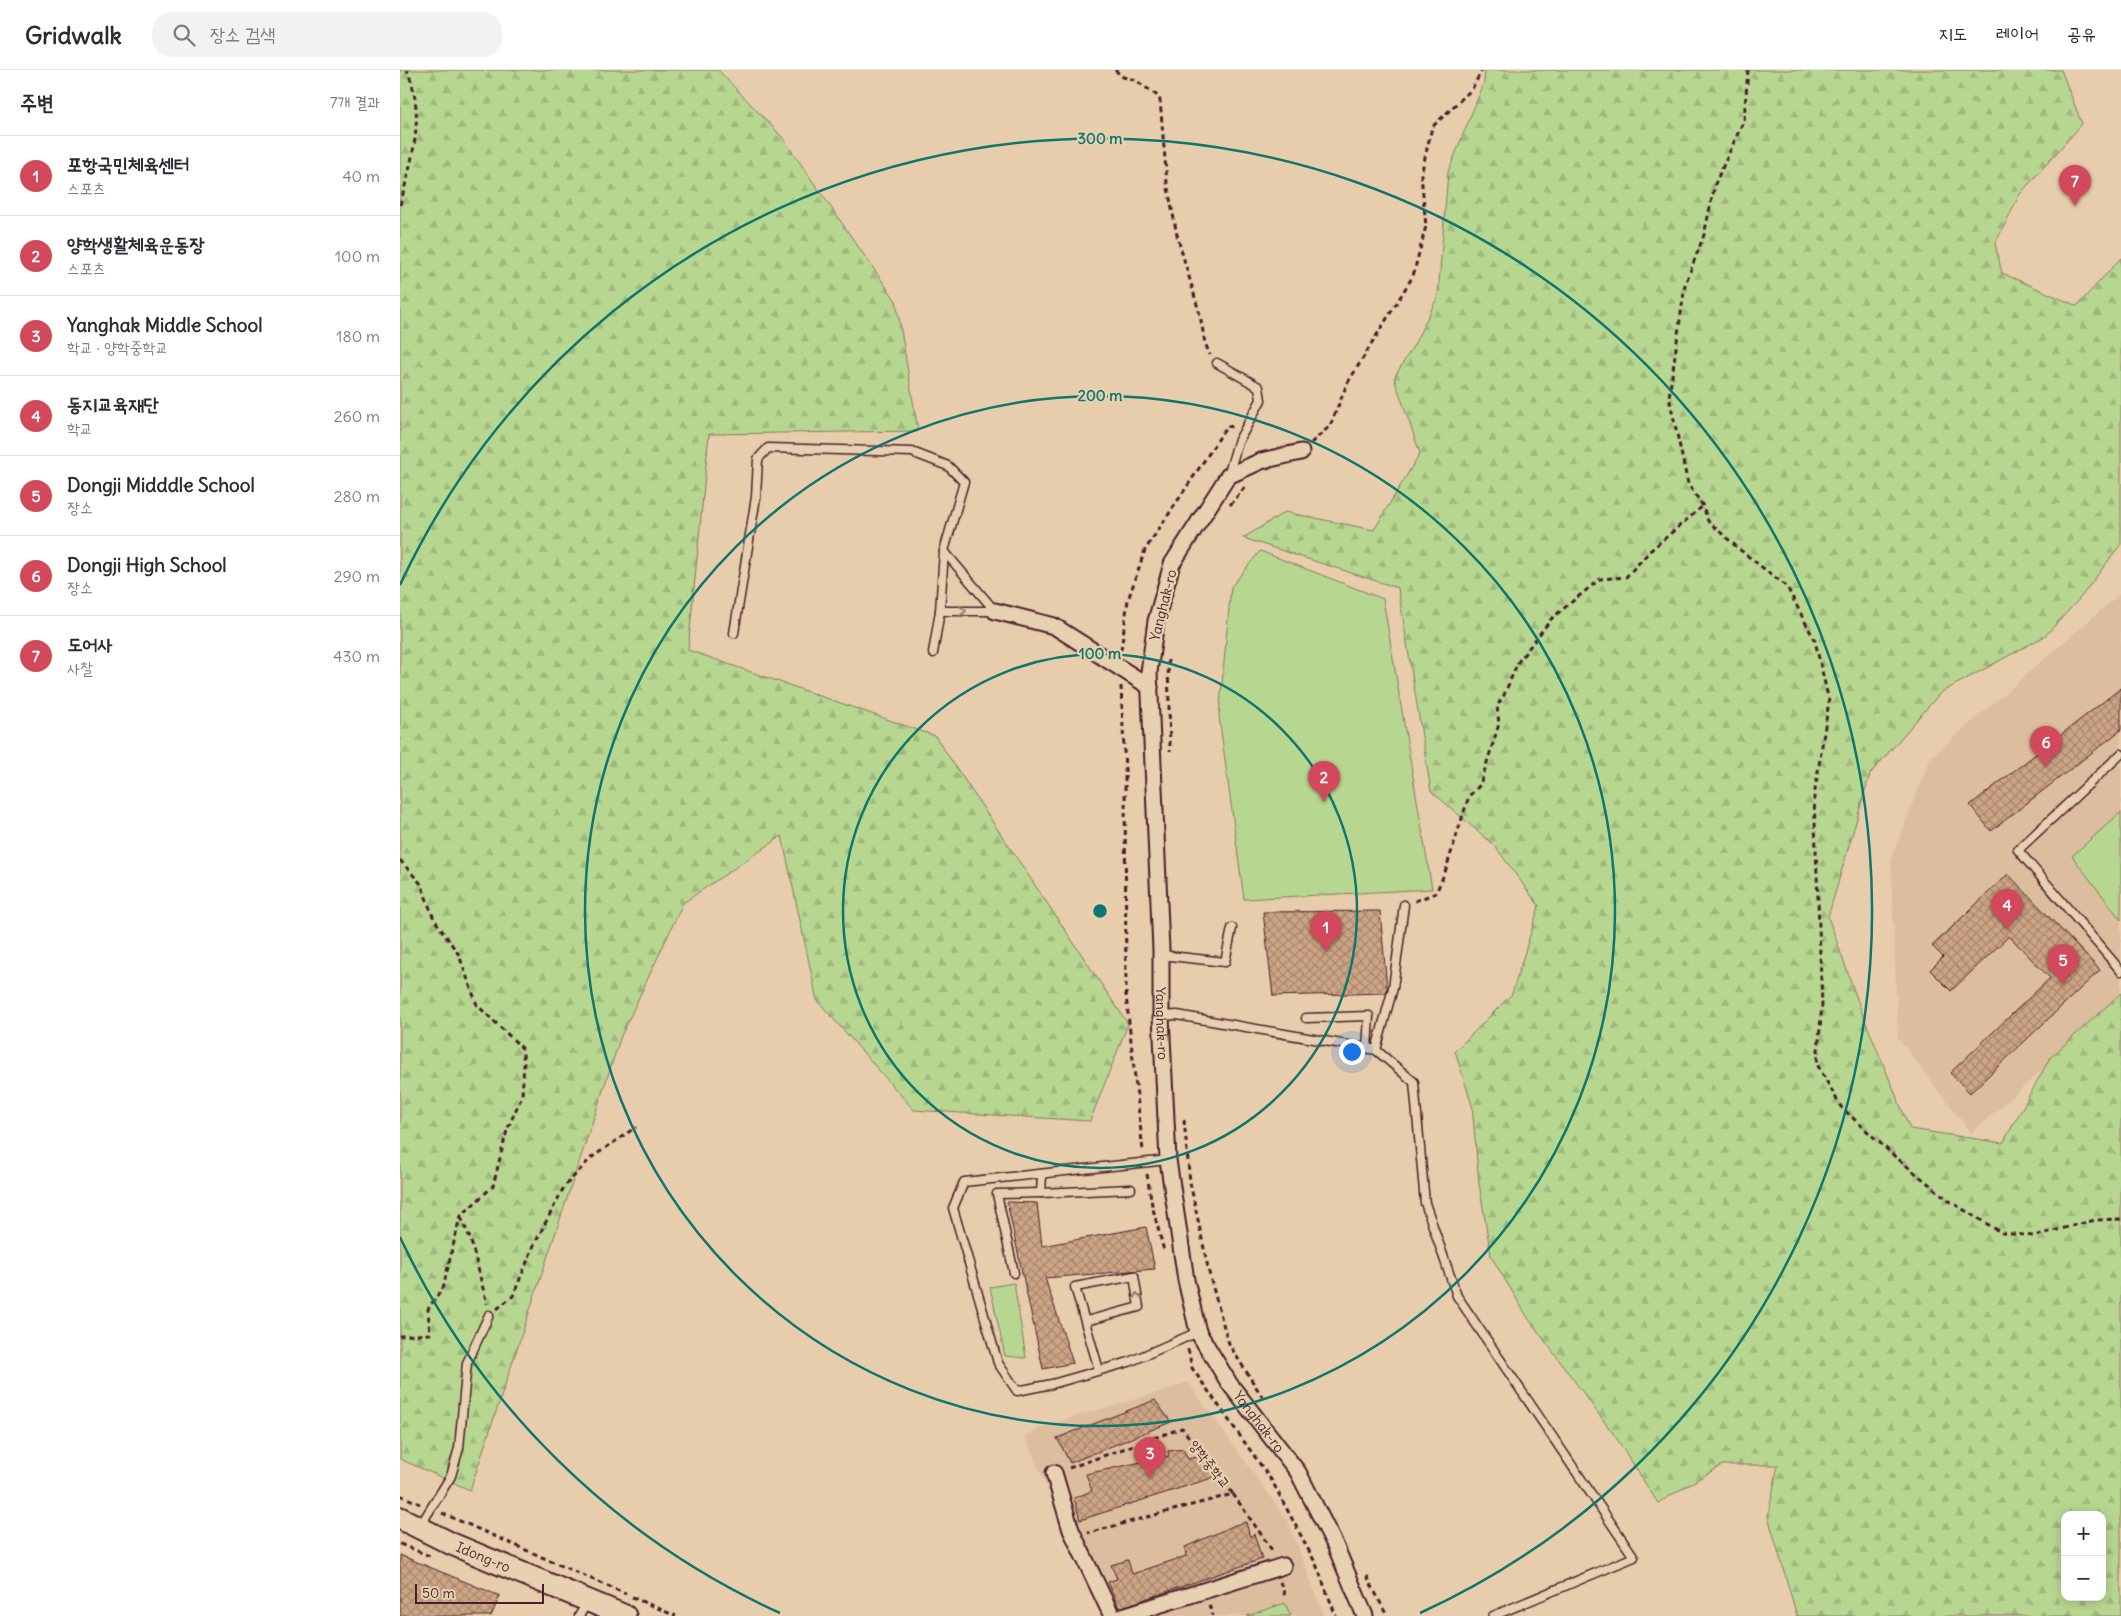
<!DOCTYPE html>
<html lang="ko">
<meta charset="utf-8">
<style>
body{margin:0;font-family:Delius,"Poor Story",sans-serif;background:#f2f2f3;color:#2b2b33}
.controls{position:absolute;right:15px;bottom:15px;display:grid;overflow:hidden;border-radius:10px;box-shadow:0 2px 12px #0003}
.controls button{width:45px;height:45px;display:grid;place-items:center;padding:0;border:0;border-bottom:1px solid #e1e1e2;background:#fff;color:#2b2b33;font:25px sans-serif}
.scale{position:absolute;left:15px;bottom:12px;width:129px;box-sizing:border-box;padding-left:5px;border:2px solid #4a1f2b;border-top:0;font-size:14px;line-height:18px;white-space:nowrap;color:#4a1f2b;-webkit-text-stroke:4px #e7d1b0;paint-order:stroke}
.you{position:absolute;left:951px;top:981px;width:18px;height:18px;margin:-12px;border:4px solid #fff;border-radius:50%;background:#1a73e8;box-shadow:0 0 0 8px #1a73e833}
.badge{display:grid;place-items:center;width:32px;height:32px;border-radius:50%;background:#d1495b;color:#fff;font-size:16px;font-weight:700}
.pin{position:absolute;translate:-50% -41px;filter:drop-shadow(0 1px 2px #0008)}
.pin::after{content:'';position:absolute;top:26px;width:18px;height:15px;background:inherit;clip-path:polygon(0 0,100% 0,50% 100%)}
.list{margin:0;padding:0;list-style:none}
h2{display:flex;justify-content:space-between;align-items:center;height:65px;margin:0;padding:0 20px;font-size:21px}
h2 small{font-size:16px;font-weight:400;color:#7c7c81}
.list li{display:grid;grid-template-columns:32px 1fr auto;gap:15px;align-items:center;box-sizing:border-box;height:80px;padding:0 20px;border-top:1px solid #e1e1e2}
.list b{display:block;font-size:19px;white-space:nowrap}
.list p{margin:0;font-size:16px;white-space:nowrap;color:#7c7c81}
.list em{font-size:16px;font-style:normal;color:#7c7c81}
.icon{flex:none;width:28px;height:28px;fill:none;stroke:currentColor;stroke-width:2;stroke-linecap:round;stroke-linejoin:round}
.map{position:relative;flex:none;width:1721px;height:1546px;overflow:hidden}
header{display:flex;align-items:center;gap:30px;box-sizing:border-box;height:70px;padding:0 25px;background:#fff;border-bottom:1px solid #e1e1e2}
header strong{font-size:24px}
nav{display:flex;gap:28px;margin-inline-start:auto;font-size:18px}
.search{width:350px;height:45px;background:#f2f2f3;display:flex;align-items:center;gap:12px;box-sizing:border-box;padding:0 18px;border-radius:20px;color:#7c7c81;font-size:19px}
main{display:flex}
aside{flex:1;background:#fff}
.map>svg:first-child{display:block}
.built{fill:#dcbe9e}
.green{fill:#b7d791;stroke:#807b5e}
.forest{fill:url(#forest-firs);stroke:#807b5e;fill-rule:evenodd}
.building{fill:url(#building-cross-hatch);stroke:#4a1f2b}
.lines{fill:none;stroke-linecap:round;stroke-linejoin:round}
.lane-casing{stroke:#4a1f2b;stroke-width:11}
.street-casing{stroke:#4a1f2b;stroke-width:19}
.secondary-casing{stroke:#4a1f2b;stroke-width:25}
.path{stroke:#4a1f2b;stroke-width:3;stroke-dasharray:5 4;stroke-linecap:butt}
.lane{stroke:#e7d1b0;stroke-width:8}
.street{stroke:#e7d1b0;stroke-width:15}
.secondary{stroke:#e7d1b0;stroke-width:21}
.oneway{stroke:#98786e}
.ring{fill:none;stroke:#0f766e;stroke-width:2.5}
.labels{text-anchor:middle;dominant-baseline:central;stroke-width:4.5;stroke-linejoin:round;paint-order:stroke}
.street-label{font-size:14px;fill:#4a1f2b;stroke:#e7d1b0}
.centre{fill:#0f766e;stroke:#e7d1b0;stroke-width:2.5}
.ring-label{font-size:15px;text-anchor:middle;font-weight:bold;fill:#0f766e;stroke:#e7d1b0;stroke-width:4.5;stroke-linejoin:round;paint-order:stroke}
</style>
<header>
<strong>Gridwalk</strong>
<div class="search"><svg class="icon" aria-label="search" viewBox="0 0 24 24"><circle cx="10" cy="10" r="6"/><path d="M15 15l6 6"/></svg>장소 검색</div>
<nav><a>지도</a><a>레이어</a><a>공유</a></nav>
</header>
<main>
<aside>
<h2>주변<small>7개 결과</small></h2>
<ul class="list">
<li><span class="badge">1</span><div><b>포항국민체육센터</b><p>스포츠</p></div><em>40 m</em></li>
<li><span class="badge">2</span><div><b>양학생활체육운동장</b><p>스포츠</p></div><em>100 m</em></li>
<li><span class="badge">3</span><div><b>Yanghak Middle School</b><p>학교 · 양학중학교</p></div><em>180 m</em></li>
<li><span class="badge">4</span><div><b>동지교육재단</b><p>학교</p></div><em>260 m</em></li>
<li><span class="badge">5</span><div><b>Dongji Midddle School</b><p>장소</p></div><em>280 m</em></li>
<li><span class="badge">6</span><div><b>Dongji High School</b><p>장소</p></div><em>290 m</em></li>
<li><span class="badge">7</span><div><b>도어사</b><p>사찰</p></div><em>430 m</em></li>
</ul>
</aside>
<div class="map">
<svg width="1721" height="1546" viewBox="0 0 1721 1546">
<defs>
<pattern id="forest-firs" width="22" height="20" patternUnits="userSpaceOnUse" patternTransform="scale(1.25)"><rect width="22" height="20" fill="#b7d791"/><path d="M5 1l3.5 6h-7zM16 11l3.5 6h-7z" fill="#9fb87d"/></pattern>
<pattern id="building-cross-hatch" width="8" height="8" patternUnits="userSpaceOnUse" patternTransform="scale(1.25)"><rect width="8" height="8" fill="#cda585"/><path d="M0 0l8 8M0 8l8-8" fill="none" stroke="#a8866d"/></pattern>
</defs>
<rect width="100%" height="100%" fill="#e7cdab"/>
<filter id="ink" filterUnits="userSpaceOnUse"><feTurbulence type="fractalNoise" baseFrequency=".02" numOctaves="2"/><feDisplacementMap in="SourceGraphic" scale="10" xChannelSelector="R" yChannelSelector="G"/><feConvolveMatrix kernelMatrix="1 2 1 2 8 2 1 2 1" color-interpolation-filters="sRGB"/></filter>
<g filter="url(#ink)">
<g class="built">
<path d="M1721,523V931L1571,1063L1498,968L1491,789L1530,688Z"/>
<path d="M788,1312L888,1451L924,1546H701L625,1366L643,1356L760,1322Z"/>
</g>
<g class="green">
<path d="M860,481L983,529L1032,819L844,829L819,646L831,517Z"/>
<path d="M1721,742V850L1672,786Z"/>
<path d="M614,1213L626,1288L605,1286L590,1217Z"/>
<path d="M885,1533L891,1546H847Z"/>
</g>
<g class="forest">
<path d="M0,0H318L382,67L496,231L518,361L309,364L288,580L535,666L728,954L690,1051L514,1040L417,930L382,766L283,833L221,966L70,1420L0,1389Z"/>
<path d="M1085,0H1661L1682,54L1620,124L1595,174L1602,203L1677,236L1721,188V474L1681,527L1645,566L1540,623L1470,704L1428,847L1462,943L1510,1059L1603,1073L1650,988L1721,923V1546H1397L1368,1446L1378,1395H1322L1258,1433L1215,1366L1128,1248L1091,1186L1079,1113L1072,1035L1055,981L1112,924L1139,836L1095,776L1031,721L998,518L843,468L885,442L974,460L1020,383L994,308L1015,273L1038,226L1048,102L1084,13ZM1665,1445H1702V1527H1665Z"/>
</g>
<g class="building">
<path d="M1721,618V660L1591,761L1570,735Z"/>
<path d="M1608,804L1700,900L1570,1023L1550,1003L1650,908L1609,866L1551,921L1530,900L1543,887L1532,876Z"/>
<path d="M980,841L987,918L986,923L873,926L863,842Z"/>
<path d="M607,1132L637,1133L642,1176L746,1157L755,1199L645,1208L673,1293L643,1299Z"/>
<path d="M755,1330L771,1352L670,1393L657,1368Z"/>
<path d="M783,1379L788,1389L801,1386L815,1407L680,1450L674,1428L692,1421L686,1404L769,1386L768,1381Z"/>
<path d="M846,1452L850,1467L854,1464L862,1489L719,1538L708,1512L717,1509L711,1495L728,1490L732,1504L786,1486L785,1477L835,1455Z"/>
<path d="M0,1485L100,1526L91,1546H0Z"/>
</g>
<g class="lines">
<g class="lane-casing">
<g id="lane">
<path d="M817,293L859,317L861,330L838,372L828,406"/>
<path d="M544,481L595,541"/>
<path d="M334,563L356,427L358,389L368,378L512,382L548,396L564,412L544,481L540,541H595"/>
<path d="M533,583L540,541"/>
<path d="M1721,684L1618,780L1721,901"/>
<path d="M761,885L825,892L832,858"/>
<path d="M761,946L777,945L976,980L1014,1012L1025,1133L1057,1226L1234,1487L1093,1546"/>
<path d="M906,948L969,946L967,978"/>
<path d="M976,980L993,918L1004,835"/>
<path d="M768,1090L564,1112L553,1138L598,1293L617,1321L652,1314L729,1292L798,1262"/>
<path d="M642,1104L641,1123L731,1119"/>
<path d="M614,1203L597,1124L641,1123"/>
<path d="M686,1251L739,1237L734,1206L675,1217L699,1300"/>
<path d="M20,1456L51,1406L59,1378L67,1293L89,1245"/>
<path d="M179,1546L187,1533"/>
</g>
</g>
<g class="street-casing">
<g id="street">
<path id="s1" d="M901,382L861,391L828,406L772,494L756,551L749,602L761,880V946L768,1090L786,1210L798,1262L829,1313L898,1402L935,1475L965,1546"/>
<path d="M595,541L654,556L750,617"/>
<path d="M654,1403L671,1460L712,1546"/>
<path d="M723,1546L883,1496"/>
</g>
</g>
<g class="secondary-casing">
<g id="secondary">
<path id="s2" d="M0,1448L52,1474L225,1546"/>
</g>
</g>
<g class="path">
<path d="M715,0L723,7L735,10L758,26L760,30L767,113L777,165L800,245L805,273L810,285"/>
<path d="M1348,0L1344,50L1315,114L1304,165L1285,215L1269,327L1288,414L1303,436L1308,451L1339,479L1387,517L1415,571L1429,631L1414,727L1422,935L1417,994L1441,1037L1492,1084L1551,1132L1602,1163L1634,1166L1695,1150L1721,1149"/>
<path d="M0,135C12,89 26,45 7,0"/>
<path d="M911,373L930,356L947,314L1013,206L1026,156L1021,105L1032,57L1072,19L1082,0"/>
<path d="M830,435L845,417"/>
<path d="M721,580L728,530L745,480L827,356L834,357"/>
<path d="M768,590L770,681"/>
<path d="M721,616L725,700L726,925L743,1081"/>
<path d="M0,790L21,814L34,849L59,885L77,935L122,978L124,993L122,1026L107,1060L93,1116L61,1146L59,1151L43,1218L28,1239L30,1264L0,1266"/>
<path d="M1015,831L1036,823L1045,802L1069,726L1080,715L1099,654L1097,636L1104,625L1118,592L1152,548L1200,509L1226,507L1251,480L1303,436"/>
<path d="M784,1050L790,1112L810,1207L827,1268L830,1276L863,1328"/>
<path d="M747,1104L752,1135L764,1181"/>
<path d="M61,1147L71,1171L87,1234"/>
<path d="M97,1239L113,1226L134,1175L164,1117L191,1088L236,1057"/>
<path d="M788,1279L792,1298L872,1411L916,1494L936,1546"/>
<path d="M669,1398L782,1358L833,1424L688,1463"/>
<path d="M833,1424L874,1483"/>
<path d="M0,1425L20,1434"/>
<path d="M42,1443L226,1524"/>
<path d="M0,1474L30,1486"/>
<path d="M967,1506L987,1546"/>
<path d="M880,1512L886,1528"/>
<path d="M232,1527L276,1546"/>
<path d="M809,1535L813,1546"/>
</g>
<use href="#lane" class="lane"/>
<use href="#street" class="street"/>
<use href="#secondary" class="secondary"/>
</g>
<defs><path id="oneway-chevron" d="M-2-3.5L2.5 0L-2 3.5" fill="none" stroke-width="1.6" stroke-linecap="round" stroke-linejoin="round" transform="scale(1.25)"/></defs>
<g class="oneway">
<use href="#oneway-chevron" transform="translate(563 541)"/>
<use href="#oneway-chevron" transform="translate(737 1226) rotate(-99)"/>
</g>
</g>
<g class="ring">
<circle cx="700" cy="841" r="257"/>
<circle cx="700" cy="841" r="515"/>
<path d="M380 1543A772 772 0 0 1 0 1167M0 515A772 772 0 1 1 1020 1543"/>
</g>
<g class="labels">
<g class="street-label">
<text transform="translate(763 535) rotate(-76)">Yanghak-ro</text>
<text stroke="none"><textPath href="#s1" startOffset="644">Yanghak-ro</textPath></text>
<text stroke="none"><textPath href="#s1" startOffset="1064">Yanghak-ro</textPath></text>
<text transform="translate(810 1394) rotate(52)">양학중학교</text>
<text stroke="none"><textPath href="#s2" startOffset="92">Idong-ro</textPath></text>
</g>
</g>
<circle cx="700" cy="841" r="8" class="centre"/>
<g class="ring-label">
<text x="700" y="74">300 m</text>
<text x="700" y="331">200 m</text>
<text x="700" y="589">100 m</text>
</g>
</svg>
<div class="controls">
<button>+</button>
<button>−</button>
</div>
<div class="scale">50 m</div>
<div class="you"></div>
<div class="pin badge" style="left:926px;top:882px">1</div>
<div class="pin badge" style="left:924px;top:732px">2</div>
<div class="pin badge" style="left:750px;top:1408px">3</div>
<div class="pin badge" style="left:1607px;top:860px">4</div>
<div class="pin badge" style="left:1663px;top:915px">5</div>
<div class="pin badge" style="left:1646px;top:697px">6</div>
<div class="pin badge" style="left:1675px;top:136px">7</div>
</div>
</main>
